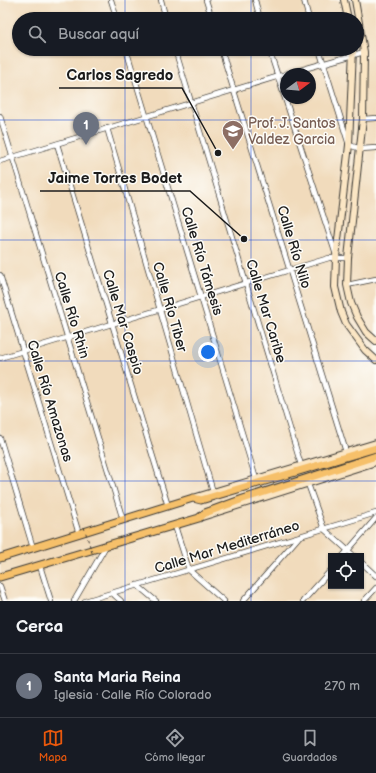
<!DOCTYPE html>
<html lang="es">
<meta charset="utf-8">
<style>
body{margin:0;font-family:"Balsamiq Sans",sans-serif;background:#20242c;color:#f1f3f6}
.controls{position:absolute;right:12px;bottom:12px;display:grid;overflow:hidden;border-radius:0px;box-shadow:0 1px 3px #0004}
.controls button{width:36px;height:36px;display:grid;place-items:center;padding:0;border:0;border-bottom:1px solid #363941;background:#171b24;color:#f1f3f6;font:20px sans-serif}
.compass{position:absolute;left:280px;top:68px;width:36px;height:36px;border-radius:50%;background:#171b24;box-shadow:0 1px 3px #0004;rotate:74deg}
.you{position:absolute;left:208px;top:352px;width:14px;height:14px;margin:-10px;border:3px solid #fff;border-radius:50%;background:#1a73e8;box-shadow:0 0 0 6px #1a73e833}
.badge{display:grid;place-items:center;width:26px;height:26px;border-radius:50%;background:#ea580c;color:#fff;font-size:13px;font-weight:700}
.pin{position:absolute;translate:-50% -33px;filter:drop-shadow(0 1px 2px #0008)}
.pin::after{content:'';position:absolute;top:21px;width:14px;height:12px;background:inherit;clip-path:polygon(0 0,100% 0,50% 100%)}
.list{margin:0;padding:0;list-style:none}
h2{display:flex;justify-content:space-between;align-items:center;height:52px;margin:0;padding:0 16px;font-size:17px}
h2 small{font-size:13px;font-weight:400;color:#9ea1a6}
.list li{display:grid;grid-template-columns:26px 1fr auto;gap:12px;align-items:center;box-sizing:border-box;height:64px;padding:0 16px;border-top:1px solid #363941}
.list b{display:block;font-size:15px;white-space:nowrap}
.list p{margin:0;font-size:13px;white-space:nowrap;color:#9ea1a6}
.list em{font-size:13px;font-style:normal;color:#9ea1a6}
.icon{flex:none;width:22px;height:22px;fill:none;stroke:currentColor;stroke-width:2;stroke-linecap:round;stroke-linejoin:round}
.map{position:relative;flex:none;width:376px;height:601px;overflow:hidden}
.search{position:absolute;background:#171b24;box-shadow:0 1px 3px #0004;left:12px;right:12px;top:12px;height:44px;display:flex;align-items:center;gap:10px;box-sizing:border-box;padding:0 14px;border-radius:22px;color:#9ea1a6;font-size:15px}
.sheet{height:116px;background:#171b24}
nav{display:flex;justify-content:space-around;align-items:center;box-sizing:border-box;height:56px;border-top:1px solid #363941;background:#171b24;font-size:11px;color:#9ea1a6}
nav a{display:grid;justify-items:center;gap:2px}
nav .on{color:#ea580c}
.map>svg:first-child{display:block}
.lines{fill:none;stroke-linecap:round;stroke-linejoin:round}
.minor-casing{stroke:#3c3934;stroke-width:6}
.secondary-casing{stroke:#3c3934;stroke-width:8}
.primary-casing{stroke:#3c3934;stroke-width:9}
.minor{stroke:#fff;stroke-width:4.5}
.secondary{stroke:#fbe6c4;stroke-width:6}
.primary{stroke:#f6c06b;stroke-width:7}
.path-bridge{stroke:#3c3934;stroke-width:1;stroke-dasharray:3 3;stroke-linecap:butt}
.grid{fill:none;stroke:#1d4ed8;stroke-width:1;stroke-opacity:0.55}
.labels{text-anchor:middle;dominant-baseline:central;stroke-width:3;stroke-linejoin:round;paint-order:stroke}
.education-label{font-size:14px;fill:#785e54;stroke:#fdfcf7;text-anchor:start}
.street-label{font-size:14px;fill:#1c1c1c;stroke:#fdfcf7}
.leader{fill:none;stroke:#1c1c1c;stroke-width:1.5}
.callout-dot{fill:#1c1c1c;stroke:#fdfcf7;stroke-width:1.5}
.callout-label{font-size:15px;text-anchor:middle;font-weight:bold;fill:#1c1c1c;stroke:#fdfcf7;stroke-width:3;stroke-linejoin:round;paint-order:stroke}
</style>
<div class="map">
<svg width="376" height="601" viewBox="0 0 376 601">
<rect width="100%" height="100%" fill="#fdfcf7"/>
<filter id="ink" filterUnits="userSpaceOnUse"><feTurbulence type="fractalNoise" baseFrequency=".025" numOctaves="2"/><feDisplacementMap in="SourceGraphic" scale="8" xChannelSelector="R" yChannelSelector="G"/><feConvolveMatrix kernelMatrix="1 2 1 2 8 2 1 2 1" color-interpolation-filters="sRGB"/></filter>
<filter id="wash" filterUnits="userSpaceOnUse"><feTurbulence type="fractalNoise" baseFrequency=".012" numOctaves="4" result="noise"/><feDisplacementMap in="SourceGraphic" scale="16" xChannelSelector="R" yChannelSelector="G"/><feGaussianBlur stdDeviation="0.9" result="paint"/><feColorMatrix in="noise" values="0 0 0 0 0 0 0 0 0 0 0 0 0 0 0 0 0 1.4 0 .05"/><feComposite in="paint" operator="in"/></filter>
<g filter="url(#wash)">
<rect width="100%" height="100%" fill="#f1dbbc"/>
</g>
<g filter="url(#ink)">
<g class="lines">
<g class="minor-casing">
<g id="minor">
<path d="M111,0L117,19"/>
<path d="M161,0L166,19"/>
<path d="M206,0L212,19"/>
<path d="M255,0L260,19"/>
<path d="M304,0L309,19"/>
<path d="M126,49L256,479"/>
<path d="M175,49L301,465"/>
<path d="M221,49L346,452"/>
<path d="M269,49L336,255"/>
<path d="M319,49L349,145L361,149L376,148"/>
<path d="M286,74L364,52"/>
<path d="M0,116L123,520"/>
<path d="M363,119L376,118"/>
<path d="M107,128L213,492"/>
<path d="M57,144L168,506"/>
<path d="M0,161L286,74"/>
<path d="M0,275L79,534"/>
<path d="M347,285L376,279"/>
<path d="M0,358L329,258H348"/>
<path d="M0,438L33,548"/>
<path d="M308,484L324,529L354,556"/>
<path d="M175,526L189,570L224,601"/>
<path d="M343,556L376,518"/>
<path d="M361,562L376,576"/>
<path d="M40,566L51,601"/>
<path d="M137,585L156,601"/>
<path d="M0,586L5,601"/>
<path d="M112,593L121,601"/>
<path d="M74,601L106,546"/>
<path d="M85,601L376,513"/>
<path d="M243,601L298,538"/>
<path d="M303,601L331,570"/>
<path d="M364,601L376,588"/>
</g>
</g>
<g class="secondary-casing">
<g id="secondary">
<path d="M344,0L348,19"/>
<path d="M355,0L364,52L363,119L348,258L347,285L351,303L357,317L366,332L376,341"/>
<path d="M353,49L349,145L336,257L335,287L341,312L346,324L365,350L376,360"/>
<path d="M193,498L376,443"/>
<path d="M202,517L376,462"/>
</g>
</g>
<g class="primary-casing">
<g id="primary">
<path d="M0,558L193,498L201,500L376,448"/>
<path d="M0,577L199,518L205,513L243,499L376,456"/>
</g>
</g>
<use href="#minor" class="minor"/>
<use href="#secondary" class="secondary"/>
<use href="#primary" class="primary"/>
<path class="path-bridge" d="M84,527L93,556"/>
</g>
</g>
<path class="grid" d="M125,0V19M251,0V19M125,49V601M251,49V601M0,120H376M0,240H376M0,361H376M0,481H376"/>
<defs>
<g id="school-pin" transform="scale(1.15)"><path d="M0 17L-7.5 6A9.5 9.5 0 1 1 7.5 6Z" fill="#8d6e63" stroke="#fdfcf7"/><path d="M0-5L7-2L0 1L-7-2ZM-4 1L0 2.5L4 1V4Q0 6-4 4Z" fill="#fff"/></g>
</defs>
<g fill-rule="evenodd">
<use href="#school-pin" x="233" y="131"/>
</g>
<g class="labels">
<g class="education-label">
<text x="248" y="123">Prof. J. Santos<tspan x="248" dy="16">Valdez Garcia</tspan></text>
</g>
<g class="street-label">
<text transform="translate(294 247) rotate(73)">Calle Río Nilo</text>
<text transform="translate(202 261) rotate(73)">Calle Río Támesis</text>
<text transform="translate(170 307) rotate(74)">Calle Río Tiber</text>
<text transform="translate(266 311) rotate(73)">Calle Mar Caribe</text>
<text transform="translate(72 315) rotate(73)">Calle Río Rhin</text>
<text transform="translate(123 322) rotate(73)">Calle Mar Caspio</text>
<text transform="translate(50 401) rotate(73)">Calle Río Amazonas</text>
<text transform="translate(227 547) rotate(-17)">Calle Mar Mediterráneo</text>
</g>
</g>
<path class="leader" d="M218 153L182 88H59M244 239L190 191H40"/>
<g class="callout-dot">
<circle cx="218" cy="153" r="4"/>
<circle cx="244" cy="239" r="4"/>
</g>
<g class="callout-label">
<text x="120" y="80">Carlos Sagredo</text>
<text x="115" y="183">Jaime Torres Bodet</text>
</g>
</svg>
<div class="controls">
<button><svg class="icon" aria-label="locate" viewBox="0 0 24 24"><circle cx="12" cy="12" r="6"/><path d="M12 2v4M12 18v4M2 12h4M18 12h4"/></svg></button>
</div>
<svg class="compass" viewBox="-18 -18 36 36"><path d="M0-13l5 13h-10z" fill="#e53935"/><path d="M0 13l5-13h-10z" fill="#9ea1a6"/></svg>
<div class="you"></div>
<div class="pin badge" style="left:86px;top:145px;background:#6b7280">1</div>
<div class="search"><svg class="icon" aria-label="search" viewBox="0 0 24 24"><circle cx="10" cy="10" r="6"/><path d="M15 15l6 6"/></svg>Buscar aquí</div>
</div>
<section class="sheet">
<h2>Cerca<small></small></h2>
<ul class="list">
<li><span class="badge" style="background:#6b7280">1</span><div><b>Santa Maria Reina</b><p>Iglesia · Calle Río Colorado</p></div><em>270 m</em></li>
</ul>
</section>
<nav>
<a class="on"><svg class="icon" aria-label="map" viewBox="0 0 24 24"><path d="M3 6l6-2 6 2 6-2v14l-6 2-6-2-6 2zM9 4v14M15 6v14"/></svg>Mapa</a>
<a><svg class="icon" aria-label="directions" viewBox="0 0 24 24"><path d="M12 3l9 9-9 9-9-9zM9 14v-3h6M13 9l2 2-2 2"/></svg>Cómo llegar</a>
<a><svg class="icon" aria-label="saved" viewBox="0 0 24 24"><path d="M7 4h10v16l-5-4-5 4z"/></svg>Guardados</a>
</nav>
